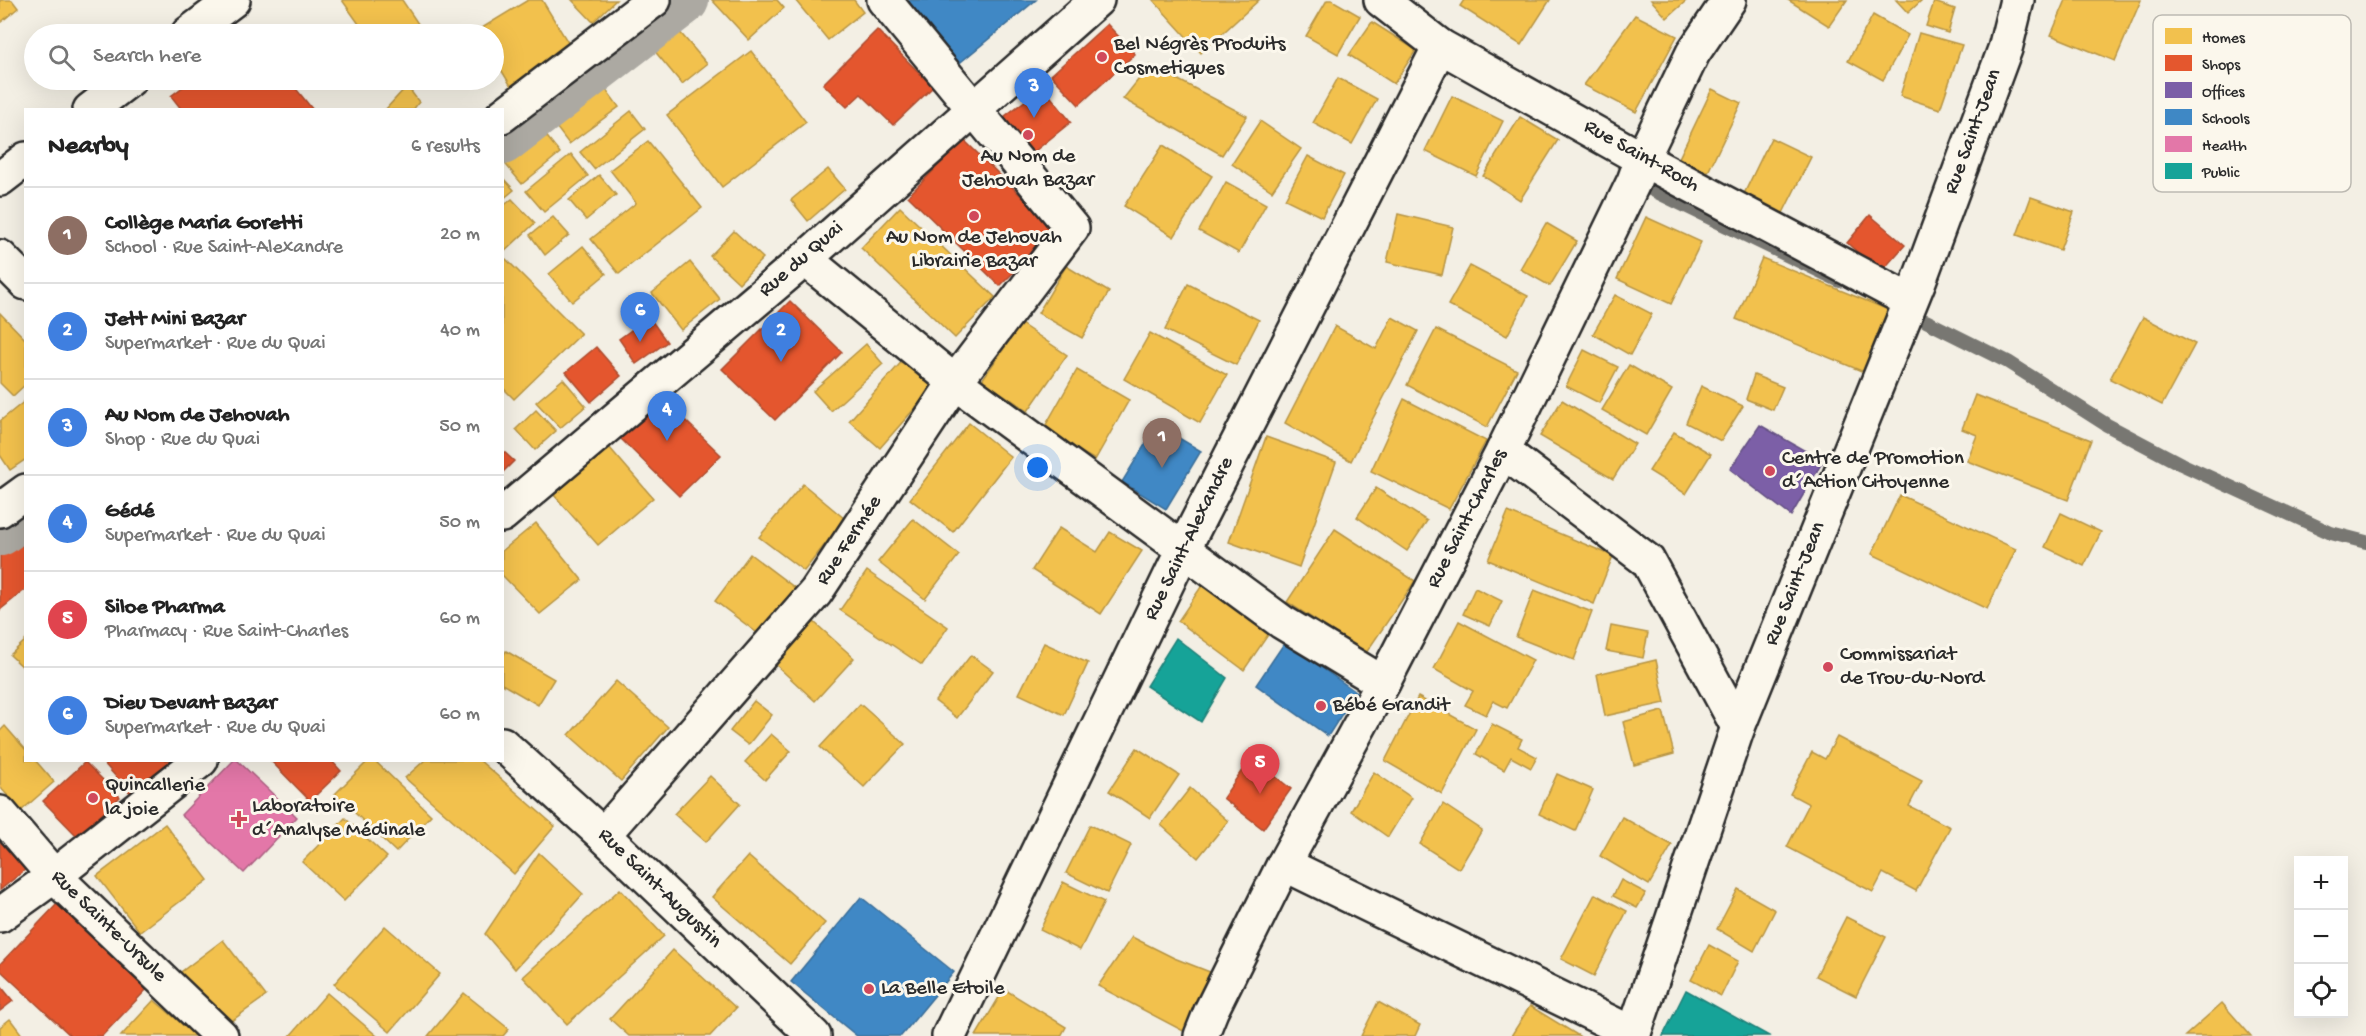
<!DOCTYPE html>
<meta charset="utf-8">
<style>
body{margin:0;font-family:"Gochi Hand",sans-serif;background:#f2f2f2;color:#222}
.controls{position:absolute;right:18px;bottom:18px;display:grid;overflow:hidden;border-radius:0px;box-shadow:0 6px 24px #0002}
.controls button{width:54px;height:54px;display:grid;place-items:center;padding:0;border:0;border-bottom:2px solid #e0e0e0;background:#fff;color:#222;font:30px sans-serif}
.you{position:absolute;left:1038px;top:468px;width:21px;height:21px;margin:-15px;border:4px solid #fff;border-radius:50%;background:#1a73e8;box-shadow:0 0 0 9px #1a73e833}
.badge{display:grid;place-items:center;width:39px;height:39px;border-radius:50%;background:#ea580c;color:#fff;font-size:20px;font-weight:700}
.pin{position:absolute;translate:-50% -50px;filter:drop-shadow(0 2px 3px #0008)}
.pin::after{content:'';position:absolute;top:32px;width:21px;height:18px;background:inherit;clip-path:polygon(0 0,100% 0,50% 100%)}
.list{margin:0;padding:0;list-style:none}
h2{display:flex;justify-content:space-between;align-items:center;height:78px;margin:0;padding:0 24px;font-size:26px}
h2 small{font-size:20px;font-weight:400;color:#767676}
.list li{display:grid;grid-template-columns:39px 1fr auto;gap:18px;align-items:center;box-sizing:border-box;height:96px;padding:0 24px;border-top:2px solid #e0e0e0}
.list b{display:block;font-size:22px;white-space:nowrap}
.list p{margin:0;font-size:20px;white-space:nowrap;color:#767676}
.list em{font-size:20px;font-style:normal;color:#767676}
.icon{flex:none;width:33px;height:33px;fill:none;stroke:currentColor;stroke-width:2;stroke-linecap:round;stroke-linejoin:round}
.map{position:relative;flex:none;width:2366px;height:1036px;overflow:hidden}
.search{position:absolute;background:#fff;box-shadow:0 6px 24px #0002;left:24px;top:24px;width:480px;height:66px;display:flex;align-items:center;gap:15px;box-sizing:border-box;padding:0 21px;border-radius:33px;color:#767676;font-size:22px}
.panel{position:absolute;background:#fff;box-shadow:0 6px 24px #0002;left:24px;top:108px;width:480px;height:654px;border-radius:0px}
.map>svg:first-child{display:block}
.homes{fill:#f2c14e;stroke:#b69444;stroke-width:1.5}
.shops{fill:#e4572e;stroke:#ac4a2d;stroke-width:1.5}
.offices{fill:#7b5ea7;stroke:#634f82;stroke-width:1.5}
.schools{fill:#3f88c5;stroke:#396c97;stroke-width:1.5}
.health{fill:#e377a8;stroke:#ac6082;stroke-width:1.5}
.public{fill:#17a398;stroke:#1d7f77;stroke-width:1.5}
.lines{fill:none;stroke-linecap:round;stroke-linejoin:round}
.stream{stroke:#787772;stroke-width:14}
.canal{stroke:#aca9a2;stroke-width:50}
.minor-casing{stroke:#2b2b2b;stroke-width:38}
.minor{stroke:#fbf7ec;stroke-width:33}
.poi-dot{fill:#d1495b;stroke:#fbf7ec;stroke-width:2}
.labels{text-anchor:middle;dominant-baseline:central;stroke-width:6;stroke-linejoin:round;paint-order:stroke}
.poi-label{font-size:21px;fill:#2b2b2b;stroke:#fbf7ec;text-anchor:start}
.street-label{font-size:21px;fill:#2b2b2b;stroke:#fbf7ec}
.key{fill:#fbf7ec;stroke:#bdbab2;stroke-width:1.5}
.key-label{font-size:16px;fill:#2b2b2b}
</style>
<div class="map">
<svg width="2366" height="1036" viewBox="0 0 2366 1036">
<rect width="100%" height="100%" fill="#f3efe4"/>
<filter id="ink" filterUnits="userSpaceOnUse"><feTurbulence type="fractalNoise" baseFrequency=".0167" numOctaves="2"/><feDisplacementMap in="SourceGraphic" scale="12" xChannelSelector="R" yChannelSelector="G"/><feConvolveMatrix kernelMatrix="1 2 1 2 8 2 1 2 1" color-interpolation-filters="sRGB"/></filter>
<g filter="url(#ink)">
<g class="homes">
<path d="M0,0H12L18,8L0,23Z"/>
<path d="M342,0H402L425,34H366Z"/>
<path d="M528,0H542L575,54L514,91L494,58V34H479L477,31Z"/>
<path d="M572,0H616L593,22Z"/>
<path d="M712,0H777L784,8L749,40Z"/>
<path d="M795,0H854L863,12L828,40Z"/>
<path d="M1153,0H1259L1201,53Z"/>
<path d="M1327,0H1332L1360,16L1338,54L1306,36Z"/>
<path d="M1464,0H1550L1521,45L1460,6Z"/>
<path d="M1651,0H1687L1667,18Z"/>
<path d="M1788,0H1847L1829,26Z"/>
<path d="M1896,0H1922L1908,13Z"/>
<path d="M2066,0H2141L2115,61L2051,35Z"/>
<path d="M1934,2L1955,9L1948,33L1926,26Z"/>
<path d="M1635,15L1677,36L1636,112L1584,85Z"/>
<path d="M1873,15L1908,35L1883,80L1848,61Z"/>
<path d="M1372,22L1416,50L1394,84L1349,55Z"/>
<path d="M672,23L707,64L682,84L648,43Z"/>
<path d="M1919,33L1962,45L1940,109L1900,96Z"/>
<path d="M751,51L806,122L722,187L667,115Z"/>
<path d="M1150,65L1247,116L1222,155L1123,99Z"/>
<path d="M597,77L619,107L569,144L547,115Z"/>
<path d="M1338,78L1377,99L1352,144L1313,123Z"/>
<path d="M407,86L419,102L413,110H385Z"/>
<path d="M1712,89L1741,103L1708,172L1679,158Z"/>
<path d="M1452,96L1503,121L1476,176L1425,151Z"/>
<path d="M631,111L645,129L594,169L580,152Z"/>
<path d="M1520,117L1558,140L1520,200L1483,176Z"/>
<path d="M1260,121L1301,149L1272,191L1232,164Z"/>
<path d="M536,123L560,153L522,184L502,160V150Z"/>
<path d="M1771,138L1811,157L1782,215L1743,196Z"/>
<path d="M648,141L702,208L619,274L591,239L636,203L610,170Z"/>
<path d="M1163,145L1212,176L1174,237L1124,206Z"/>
<path d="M571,154L588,176L544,212L526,191Z"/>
<path d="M1308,156L1344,175L1322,217L1285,199Z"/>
<path d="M828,169L845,189L808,221L791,200Z"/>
<path d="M599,175L616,195L586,220L569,200Z"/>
<path d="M502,177L514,190L502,200Z"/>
<path d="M1226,182L1266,204L1239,253L1199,231Z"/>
<path d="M2031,197L2074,212L2060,250L2017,235Z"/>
<path d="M512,199L535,223L502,254V207Z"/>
<path d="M900,207L995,297L955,338L861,248Z"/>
<path d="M1398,214L1453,227L1442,275L1387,262Z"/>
<path d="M553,217L569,235L545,255L530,235Z"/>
<path d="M1646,217L1701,242L1671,304L1617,279Z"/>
<path d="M1546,223L1577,241L1550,286L1520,269Z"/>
<path d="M734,231L763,258L739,283L710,256Z"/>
<path d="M583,246L606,274L572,302L549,274Z"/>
<path d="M1762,258L1891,311L1864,372L1736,319Z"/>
<path d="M506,259L581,334L514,399L502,387V262Z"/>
<path d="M690,262L720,299L681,330L652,293Z"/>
<path d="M1066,266L1109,292L1082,338L1038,313Z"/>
<path d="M1470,266L1528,296L1507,336L1448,305Z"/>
<path d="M1188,284L1259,320L1236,365L1165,330Z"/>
<path d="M1615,295L1652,314L1630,355L1593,334Z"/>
<path d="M0,313L26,340V384L13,396L0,383Z"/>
<path d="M1392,317L1418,331L1351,461L1285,423L1335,326L1376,349Z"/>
<path d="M2143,317L2195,344L2162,405L2110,379Z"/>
<path d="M1021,324L1067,355L1028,411L982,380Z"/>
<path d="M1436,329L1517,370L1487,427L1407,385Z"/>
<path d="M1150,333L1227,375L1200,423L1124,379Z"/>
<path d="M866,344L883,364L831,411L813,391Z"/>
<path d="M1584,350L1618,367L1599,403L1566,386Z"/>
<path d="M905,358L936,384L880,448L849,421Z"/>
<path d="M1629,365L1672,390L1646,435L1602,410Z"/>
<path d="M1077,370L1129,400L1095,460L1043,430Z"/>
<path d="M1754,375L1783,387L1773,410L1746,399Z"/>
<path d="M563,379L586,406L560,428L536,402Z"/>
<path d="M1701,386L1743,406L1721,441L1686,423Z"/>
<path d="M1975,395L2091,440L2068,500L1967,461L1977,435L1962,429Z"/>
<path d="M1404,399L1486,441L1449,509L1371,471Z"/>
<path d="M26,400V459L10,470L0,455V421Z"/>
<path d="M1562,400L1635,444L1613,479L1540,436Z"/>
<path d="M536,410L556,431L535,450L516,429Z"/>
<path d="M969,423L1011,457L953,532L910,499Z"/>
<path d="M1674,432L1711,454L1686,494L1649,471Z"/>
<path d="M1266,437L1336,462L1299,567L1229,542Z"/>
<path d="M609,447L653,498L598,545L554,495Z"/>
<path d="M803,484L845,519L804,571L759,537Z"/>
<path d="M1376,488L1427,521L1407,551L1357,517Z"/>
<path d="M1900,495L2016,549L1987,609L1872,554Z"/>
<path d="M1508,512L1613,556L1594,604L1488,560Z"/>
<path d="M2061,513L2101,532L2084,566L2045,547Z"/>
<path d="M913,519L959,555L925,599L878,562Z"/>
<path d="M536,523L582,580L540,614L502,575V551Z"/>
<path d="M1059,528L1097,552L1110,532L1142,551L1101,614L1032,570Z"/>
<path d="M1335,529L1415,581L1366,653L1287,602Z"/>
<path d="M750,554L795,588L760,635L715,601Z"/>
<path d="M867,571L948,627L922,665L840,610Z"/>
<path d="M1205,581L1270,632L1244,670L1178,621Z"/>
<path d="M1475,588L1502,601L1490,626L1463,614Z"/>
<path d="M1534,590L1592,612L1574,660L1516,637Z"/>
<path d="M1459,621L1533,660L1507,708L1493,701L1486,715L1465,705L1473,691L1434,669Z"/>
<path d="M814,622L854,658L815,701L776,665Z"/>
<path d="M1611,626L1648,633L1643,658L1606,651Z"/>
<path d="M26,640V670L10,655Z"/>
<path d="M1044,643L1088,663L1064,715L1019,694Z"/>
<path d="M506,651L554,679L538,705L502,684V658Z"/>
<path d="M971,655L993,671L957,718L935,701Z"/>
<path d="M1656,660L1665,703L1605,716L1597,674Z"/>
<path d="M616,681L668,727L621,781L569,735Z"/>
<path d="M1418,697L1476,729L1442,794L1385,761Z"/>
<path d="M754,701L772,715L748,745L730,731Z"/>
<path d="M860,704L905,744L864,787L820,747Z"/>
<path d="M1663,711L1674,754L1634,765L1623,722Z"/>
<path d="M1492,724L1522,739L1518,747L1537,757L1531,768L1511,757L1504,770L1476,754Z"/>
<path d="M5,726L26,750V760H35L54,782L21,811L0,787V731Z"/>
<path d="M771,734L791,751L765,780L745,762Z"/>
<path d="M1837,737L1922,781L1909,806L1950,827L1916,891L1883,873L1873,892L1787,847L1809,804L1790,794L1812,752L1825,759Z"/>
<path d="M1137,748L1179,775L1150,818L1109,791Z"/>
<path d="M369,760H374L431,815L396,852L335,794Z"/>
<path d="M425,760H479L555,826L514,874L405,778Z"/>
<path d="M1374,772L1412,798L1388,837L1351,811Z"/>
<path d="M1557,774L1593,790L1575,831L1539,814Z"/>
<path d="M710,776L740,804L706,842L674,814Z"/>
<path d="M1190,788L1228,821L1198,858L1161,825Z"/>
<path d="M1443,804L1482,830L1459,869L1420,844Z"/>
<path d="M1622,817L1672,845L1649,885L1600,856Z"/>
<path d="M345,818L387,857L344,901L302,862Z"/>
<path d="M165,824L208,880L140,932L97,876Z"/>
<path d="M1090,825L1131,845L1107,893L1066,873Z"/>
<path d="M539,853L583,894L515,969L485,934Z"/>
<path d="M748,856L825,923L790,964L712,897Z"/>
<path d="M1621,880L1646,893L1637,908L1613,896Z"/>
<path d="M1063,882L1104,902L1080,950L1040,930Z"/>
<path d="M620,889L664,936L567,1024L523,977Z"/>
<path d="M1738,889L1775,910L1754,951L1717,929Z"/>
<path d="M1595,894L1627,911L1594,976L1561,959Z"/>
<path d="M1846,917L1886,937L1856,996L1816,976Z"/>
<path d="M385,926L440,974L390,1032L334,984Z"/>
<path d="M1132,937L1174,958L1220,976L1189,1034L1098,986Z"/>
<path d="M223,940L266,996L223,1027L181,972Z"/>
<path d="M1709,945L1738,961L1721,996L1691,980Z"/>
<path d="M673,950L736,1008L710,1036H629L610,1019Z"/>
<path d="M1004,989L1066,1027L1061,1036H976Z"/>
<path d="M327,993L377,1036H290Z"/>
<path d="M464,993L509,1029L503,1036H428Z"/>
<path d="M154,1000L196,1036H121Z"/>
<path d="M1378,1002L1420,1025L1415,1036H1361Z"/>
<path d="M2222,1003L2251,1036H2185Z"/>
<path d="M1530,1006L1579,1036H1511Z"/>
<path d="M10,1019L23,1036H0V1027Z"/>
</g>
<g class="shops">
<path d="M1107,24L1135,54L1079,105L1051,75Z"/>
<path d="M877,30L933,87L893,125L861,94L847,107L823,84Z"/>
<path d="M192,80H289L313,110H182L171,96Z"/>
<path d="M1043,87L1071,122L1025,159L996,123Z"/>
<path d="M964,140L1056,230L1000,286L908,196Z"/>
<path d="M1870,215L1905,245L1881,272L1847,243Z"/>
<path d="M790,301L842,352L775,420L722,369Z"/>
<path d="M649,317L667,342L636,364L619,339Z"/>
<path d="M596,347L621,376L591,402L566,372Z"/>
<path d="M660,396L721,455L679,496L619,437Z"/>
<path d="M502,450L514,461L502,473Z"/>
<path d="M14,537L26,550V589L0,610V548Z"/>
<path d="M1251,757L1291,789L1263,829L1223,798Z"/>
<path d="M101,760H174L133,796Z"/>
<path d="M270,760H331L341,771L310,801Z"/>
<path d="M85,762L120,797L78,837L43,801Z"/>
<path d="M0,840L26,869L0,890Z"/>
<path d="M57,904L147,989L102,1036H71L0,970V964Z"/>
<path d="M0,985L13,1001L0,1011Z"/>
</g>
<path class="offices" d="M1760,425L1823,461L1791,516L1730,469Z"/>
<g class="schools">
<path d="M902,0H1036L956,66Z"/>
<path d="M1157,425L1201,451L1166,509L1122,482Z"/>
<path d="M1285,642L1356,692L1328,736L1256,685Z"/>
<path d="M861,897L954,972L901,1036H857L791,982Z"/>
</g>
<path class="health" d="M234,760H237L297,817L244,873L181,815Z"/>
<g class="public">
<path d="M1176,638L1227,678L1201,722L1146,686Z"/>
<path d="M1686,990L1769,1036H1663Z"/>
</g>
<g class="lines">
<g class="stream">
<path d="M1634,181L1840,281"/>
<path d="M1926,321L2008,362L2107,425L2181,464L2331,533L2366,542"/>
</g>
<g class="canal">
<path d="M502,140L684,0"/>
<path d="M0,531L26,511"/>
</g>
<g class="minor-casing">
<g id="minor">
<path d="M1381,0L1440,46L1642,159L1910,301"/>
<path d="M188,34L233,0"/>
<path d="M90,110L129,80"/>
<path d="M502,116L654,0"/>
<path d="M0,179L26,159"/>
<path d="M0,257L26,283"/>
<path d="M805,259L955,382L1282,622L1383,683"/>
<path d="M1503,451L1648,561L1738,727"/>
<path d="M0,510L26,491"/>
<path d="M502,515L805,259L1097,0"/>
<path d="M502,744L603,835L814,1036"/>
<path d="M0,813L54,876L221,1036"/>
<path d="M603,835L816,592L955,382L1072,228L884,0"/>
<path d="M1284,864L1634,1034"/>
<path d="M0,915L54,876L201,760"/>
<path d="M949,1036L1184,548L1440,46"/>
<path d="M1201,1036L1211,1011L1284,864L1383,683L1503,451L1634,181L1642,159L1693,53L1729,0"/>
<path d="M1633,1036L1738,727L1919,281L2005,49L2017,0"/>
</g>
</g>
<use href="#minor" class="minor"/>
</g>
</g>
<g class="poi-dot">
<circle cx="1102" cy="57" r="6"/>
<circle cx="1028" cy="135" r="6"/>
<circle cx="974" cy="216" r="6"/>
<circle cx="1770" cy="471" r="6"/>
<circle cx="1828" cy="667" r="6"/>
<circle cx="1321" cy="706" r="6"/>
<circle cx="93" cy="798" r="6"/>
<path d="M236 810h6v6h6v6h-6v6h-6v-6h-6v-6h6z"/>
<circle cx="869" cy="989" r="6"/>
</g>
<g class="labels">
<g class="poi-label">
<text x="1114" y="45">Bel Négrès Produits<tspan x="1114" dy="24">Cosmetiques</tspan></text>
<text x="1028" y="157" text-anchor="middle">Au Nom de<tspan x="1028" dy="24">Jehovah Bazar</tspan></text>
<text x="974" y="238" text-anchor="middle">Au Nom de Jehovah<tspan x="974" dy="24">Librairie Bazar</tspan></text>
<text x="1782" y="459">Centre de Promotion<tspan x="1782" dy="24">d´Action Citoyenne</tspan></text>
<text x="1840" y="655">Commissariat<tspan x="1840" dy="24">de Trou-du-Nord</tspan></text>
<text x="1333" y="706">Bébé Grandit</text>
<text x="105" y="786">Quincallerie<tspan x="105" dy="24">la joie</tspan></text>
<text x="252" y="807">Laboratoire<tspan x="252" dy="24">d´Analyse Médinale</tspan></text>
<text x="881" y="989">La Belle Etoile</text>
</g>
<g class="street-label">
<text transform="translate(1974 132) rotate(-70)">Rue Saint-Jean</text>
<text transform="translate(1641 157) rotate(29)">Rue Saint-Roch</text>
<text transform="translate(802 260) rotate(-41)">Rue du Quai</text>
<text transform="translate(1468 519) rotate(-63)">Rue Saint-Charles</text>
<text transform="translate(1190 539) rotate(-64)">Rue Saint-Alexandre</text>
<text transform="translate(850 541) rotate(-57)">Rue Fermée</text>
<text transform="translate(1796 584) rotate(-68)">Rue Saint-Jean</text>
<text transform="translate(659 889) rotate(44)">Rue Saint-Augustin</text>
<text transform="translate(108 927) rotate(44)">Rue Sainte-Ursule</text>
</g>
</g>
<rect x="2153" y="15" width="198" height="177" rx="9" class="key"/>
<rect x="2165" y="28" width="27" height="16" fill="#f2c14e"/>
<rect x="2165" y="55" width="27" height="16" fill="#e4572e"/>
<rect x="2165" y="82" width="27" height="16" fill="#7b5ea7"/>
<rect x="2165" y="109" width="27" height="16" fill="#3f88c5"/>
<rect x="2165" y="136" width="27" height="16" fill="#e377a8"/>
<rect x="2165" y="163" width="27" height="16" fill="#17a398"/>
<g class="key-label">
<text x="2202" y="42">Homes</text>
<text x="2202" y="69">Shops</text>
<text x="2202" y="96">Offices</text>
<text x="2202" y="123">Schools</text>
<text x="2202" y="150">Health</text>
<text x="2202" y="177">Public</text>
</g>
</svg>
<div class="controls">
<button>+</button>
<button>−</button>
<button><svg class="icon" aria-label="locate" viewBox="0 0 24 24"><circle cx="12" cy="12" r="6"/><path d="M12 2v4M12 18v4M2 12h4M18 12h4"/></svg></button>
</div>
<div class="you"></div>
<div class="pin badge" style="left:1162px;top:468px;background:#8d6e63">1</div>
<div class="pin badge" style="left:781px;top:362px;background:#3f7fe0">2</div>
<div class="pin badge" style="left:1034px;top:118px;background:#3f7fe0">3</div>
<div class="pin badge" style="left:667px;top:441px;background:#3f7fe0">4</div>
<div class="pin badge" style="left:1260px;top:794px;background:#e0444e">5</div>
<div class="pin badge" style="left:640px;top:342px;background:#3f7fe0">6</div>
<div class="search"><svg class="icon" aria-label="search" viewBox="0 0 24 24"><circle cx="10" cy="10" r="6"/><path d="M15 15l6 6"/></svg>Search here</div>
<section class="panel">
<h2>Nearby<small>6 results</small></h2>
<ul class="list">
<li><span class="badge" style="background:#8d6e63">1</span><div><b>Collège Maria Goretti</b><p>School · Rue Saint-Alexandre</p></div><em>20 m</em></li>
<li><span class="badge" style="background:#3f7fe0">2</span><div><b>Jett Mini Bazar</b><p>Supermarket · Rue du Quai</p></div><em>40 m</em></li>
<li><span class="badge" style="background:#3f7fe0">3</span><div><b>Au Nom de Jehovah</b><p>Shop · Rue du Quai</p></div><em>50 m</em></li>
<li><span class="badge" style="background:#3f7fe0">4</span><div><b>Gédé</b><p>Supermarket · Rue du Quai</p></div><em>50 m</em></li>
<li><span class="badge" style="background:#e0444e">5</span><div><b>Siloe Pharma</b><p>Pharmacy · Rue Saint-Charles</p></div><em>60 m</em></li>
<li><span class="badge" style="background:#3f7fe0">6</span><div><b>Dieu Devant Bazar</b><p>Supermarket · Rue du Quai</p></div><em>60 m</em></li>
</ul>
</section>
</div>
